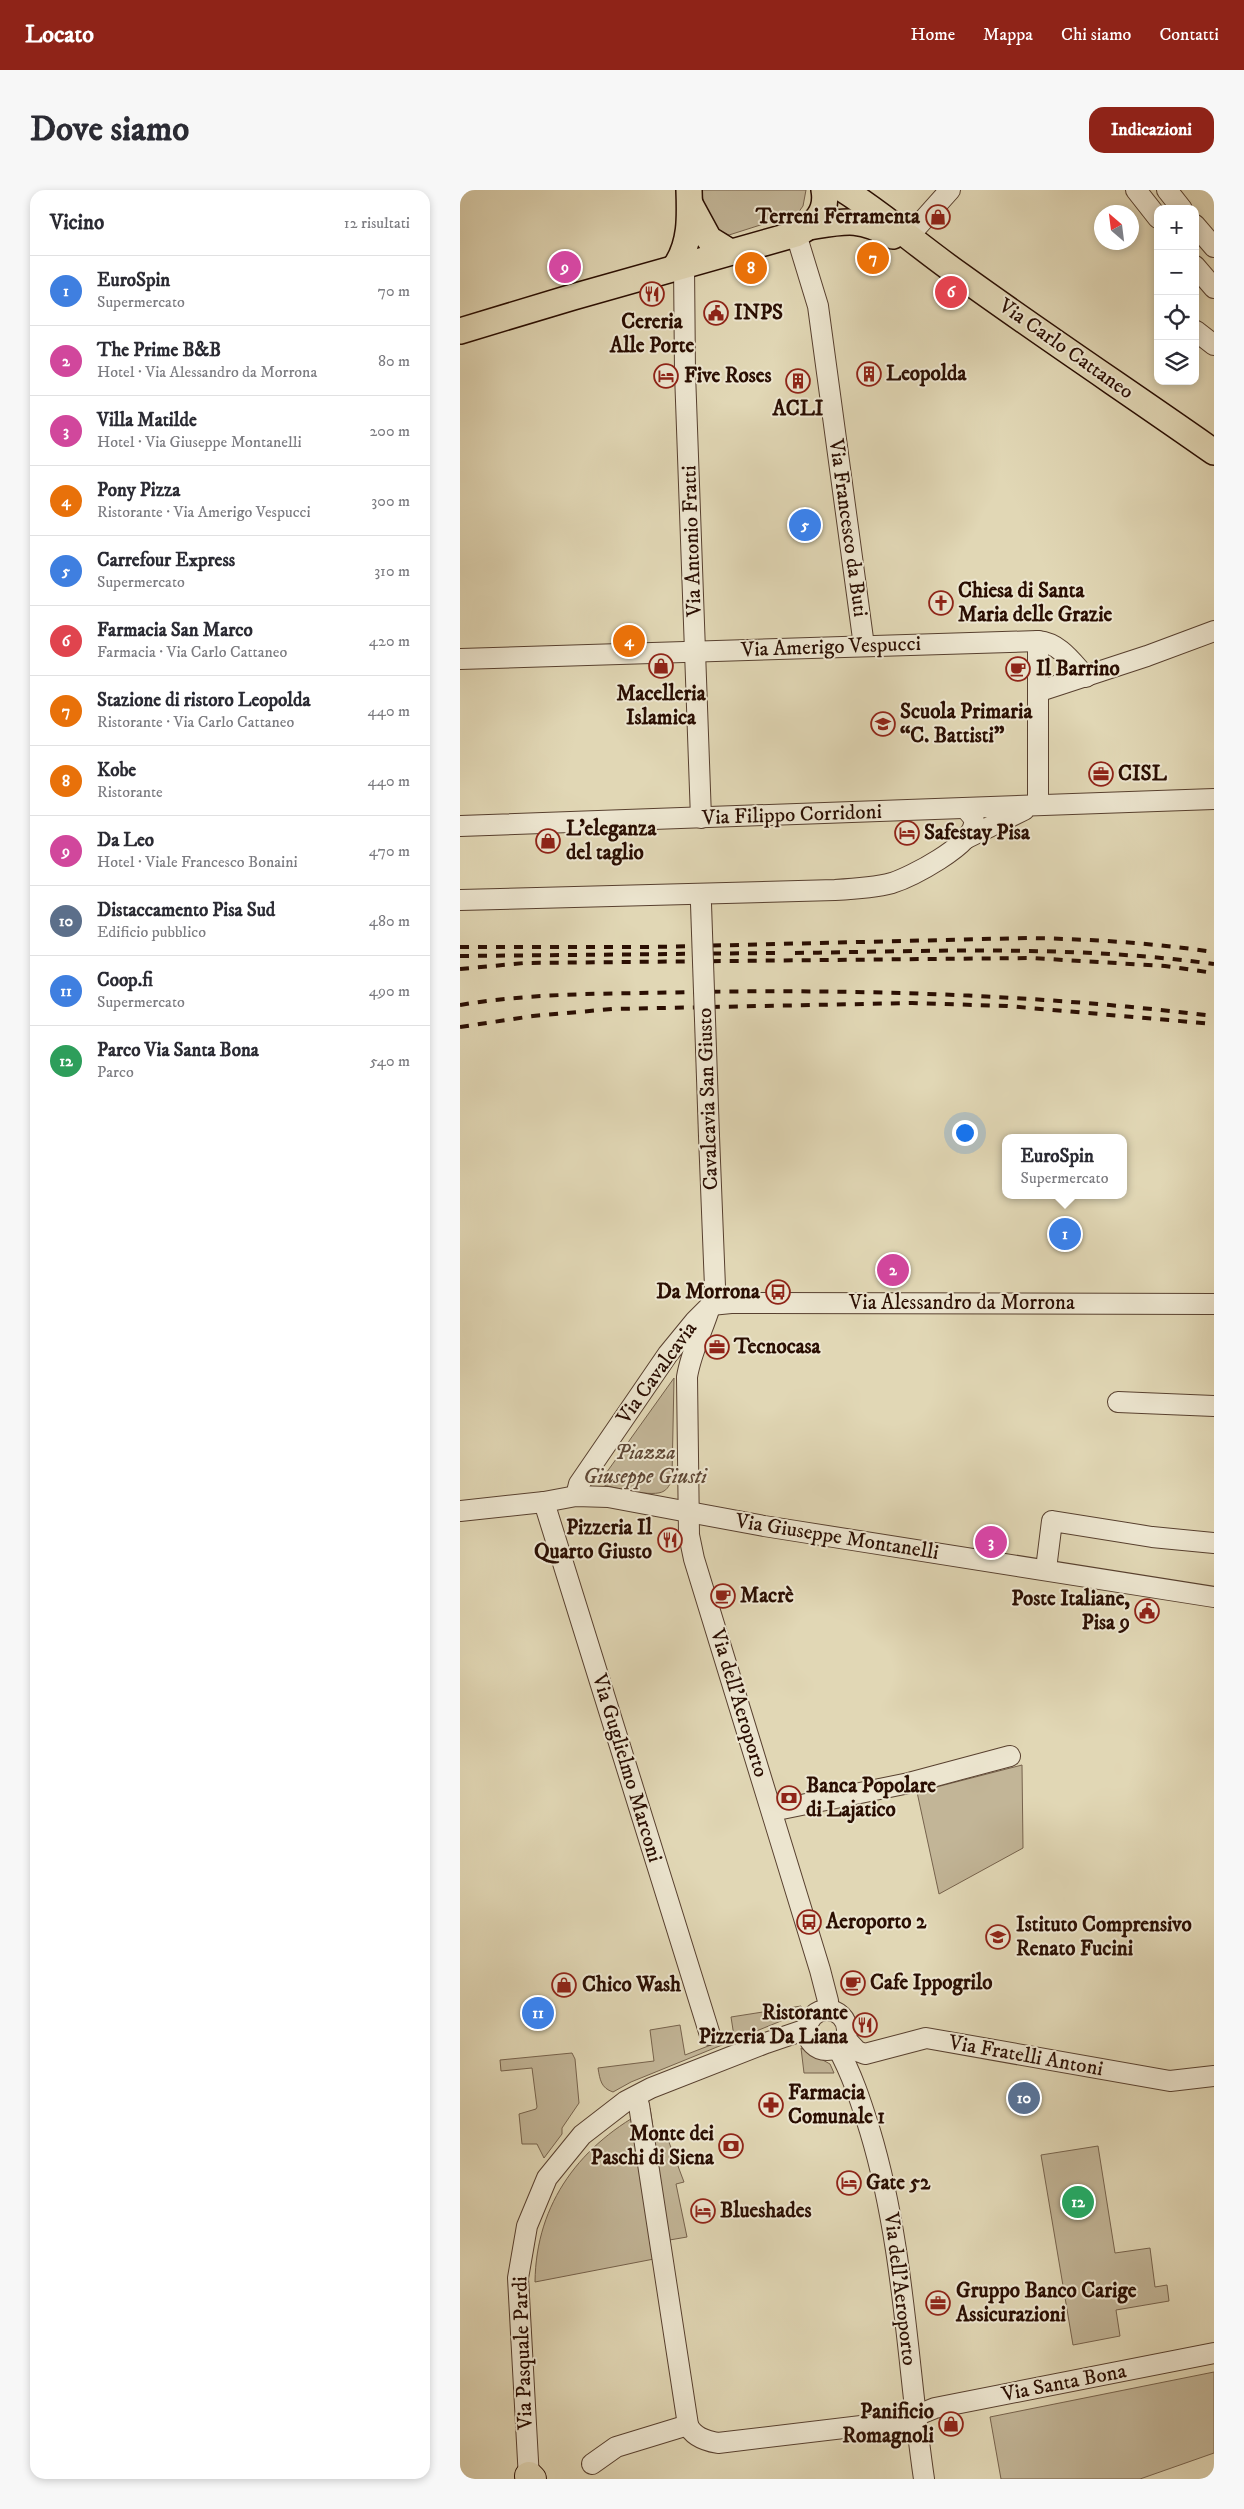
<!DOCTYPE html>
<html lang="it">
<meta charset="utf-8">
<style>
body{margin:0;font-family:"IM FELL DW Pica",serif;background:#f7f7f7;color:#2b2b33}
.controls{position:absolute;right:15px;top:15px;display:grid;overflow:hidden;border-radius:10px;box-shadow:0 2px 8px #0003}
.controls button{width:45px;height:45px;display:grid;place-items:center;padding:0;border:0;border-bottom:1px solid #e1e1e2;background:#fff;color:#2b2b33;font:25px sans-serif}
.compass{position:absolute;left:634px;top:15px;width:45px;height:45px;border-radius:50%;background:#fff;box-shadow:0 2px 8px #0003;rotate:332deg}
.you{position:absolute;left:504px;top:942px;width:18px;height:18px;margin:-12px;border:4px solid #fff;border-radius:50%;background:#1a73e8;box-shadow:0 0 0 8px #1a73e833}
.badge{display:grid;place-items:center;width:32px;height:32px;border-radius:50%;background:#8f2418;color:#fff;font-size:16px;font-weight:700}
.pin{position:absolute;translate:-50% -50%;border:2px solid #fff;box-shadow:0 1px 5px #0006}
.popup{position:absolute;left:542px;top:944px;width:125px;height:65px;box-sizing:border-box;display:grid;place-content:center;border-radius:10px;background:#fff;filter:drop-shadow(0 1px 4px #0005);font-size:16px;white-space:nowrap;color:#7c7c81}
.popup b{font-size:19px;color:#2b2b33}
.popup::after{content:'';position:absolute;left:50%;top:100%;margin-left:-10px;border:10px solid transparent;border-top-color:#fff}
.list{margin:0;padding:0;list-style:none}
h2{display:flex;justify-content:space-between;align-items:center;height:65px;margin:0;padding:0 20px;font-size:21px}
h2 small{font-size:16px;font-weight:400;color:#7c7c81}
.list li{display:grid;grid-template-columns:32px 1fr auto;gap:15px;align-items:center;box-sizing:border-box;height:70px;padding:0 20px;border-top:1px solid #e1e1e2}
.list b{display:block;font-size:19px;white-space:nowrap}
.list p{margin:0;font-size:16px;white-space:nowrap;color:#7c7c81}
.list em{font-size:16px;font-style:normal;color:#7c7c81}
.icon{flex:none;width:28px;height:28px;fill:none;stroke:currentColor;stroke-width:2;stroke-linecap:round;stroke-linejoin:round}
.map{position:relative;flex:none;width:754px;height:2289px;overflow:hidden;border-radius:15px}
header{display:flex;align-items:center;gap:30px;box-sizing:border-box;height:70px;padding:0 25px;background:#8f2418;color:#fff}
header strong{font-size:24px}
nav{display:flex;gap:28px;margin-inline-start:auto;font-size:18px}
.intro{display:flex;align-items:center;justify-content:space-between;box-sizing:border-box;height:120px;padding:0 30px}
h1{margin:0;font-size:35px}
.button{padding:12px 22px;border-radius:15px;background:#8f2418;color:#fff;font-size:18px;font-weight:700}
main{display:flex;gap:30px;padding:0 30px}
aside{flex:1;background:#fff;border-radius:15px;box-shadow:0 2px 8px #0003}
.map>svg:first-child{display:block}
.green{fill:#c2b597;stroke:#76624c}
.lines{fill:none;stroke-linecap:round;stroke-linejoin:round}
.minor-casing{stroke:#58402f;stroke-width:22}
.major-casing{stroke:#2a0e02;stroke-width:28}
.highway-casing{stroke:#2a0e02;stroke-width:30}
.minor{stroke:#ece5cf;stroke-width:20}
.major{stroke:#e1d7b5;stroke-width:25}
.highway{stroke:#e1d7b5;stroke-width:28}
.rail{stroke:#2a0e02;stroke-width:4;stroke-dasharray:9 9;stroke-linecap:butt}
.minor-bridge-casing{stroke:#58402f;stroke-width:22;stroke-linecap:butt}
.minor-bridge{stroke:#ece5cf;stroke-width:20}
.labels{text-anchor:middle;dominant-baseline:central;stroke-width:4;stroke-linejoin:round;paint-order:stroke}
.poi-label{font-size:21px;font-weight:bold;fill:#2a0e02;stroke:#ece5cf;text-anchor:start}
.street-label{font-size:21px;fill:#2a0e02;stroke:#ece5cf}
.park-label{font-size:21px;font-style:italic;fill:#5f4836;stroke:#ece5cf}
</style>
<header>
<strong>Locato</strong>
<nav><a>Home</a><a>Mappa</a><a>Chi siamo</a><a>Contatti</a></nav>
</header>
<div class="intro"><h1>Dove siamo</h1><a class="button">Indicazioni</a></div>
<main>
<aside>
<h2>Vicino<small>12 risultati</small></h2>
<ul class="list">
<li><span class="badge" style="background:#3f7fe0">1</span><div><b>EuroSpin</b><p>Supermercato</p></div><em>70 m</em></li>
<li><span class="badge" style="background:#d1479c">2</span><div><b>The Prime B&amp;B</b><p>Hotel · Via Alessandro da Morrona</p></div><em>80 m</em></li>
<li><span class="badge" style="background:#d1479c">3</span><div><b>Villa Matilde</b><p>Hotel · Via Giuseppe Montanelli</p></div><em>200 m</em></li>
<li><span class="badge" style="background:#e8710a">4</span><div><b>Pony Pizza</b><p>Ristorante · Via Amerigo Vespucci</p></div><em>300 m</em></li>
<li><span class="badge" style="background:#3f7fe0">5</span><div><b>Carrefour Express</b><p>Supermercato</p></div><em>310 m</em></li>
<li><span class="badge" style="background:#e0444e">6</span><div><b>Farmacia San Marco</b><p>Farmacia · Via Carlo Cattaneo</p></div><em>420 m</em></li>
<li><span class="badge" style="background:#e8710a">7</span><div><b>Stazione di ristoro Leopolda</b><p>Ristorante · Via Carlo Cattaneo</p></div><em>440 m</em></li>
<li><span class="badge" style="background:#e8710a">8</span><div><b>Kobe</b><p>Ristorante</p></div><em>440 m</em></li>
<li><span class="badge" style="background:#d1479c">9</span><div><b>Da Leo</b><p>Hotel · Viale Francesco Bonaini</p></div><em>470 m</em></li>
<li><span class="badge" style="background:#5c6f8a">10</span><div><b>Distaccamento Pisa Sud</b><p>Edificio pubblico</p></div><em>480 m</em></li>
<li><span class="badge" style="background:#3f7fe0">11</span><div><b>Coop.fi</b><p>Supermercato</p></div><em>490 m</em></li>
<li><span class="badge" style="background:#2e9e5b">12</span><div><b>Parco Via Santa Bona</b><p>Parco</p></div><em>540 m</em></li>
</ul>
</aside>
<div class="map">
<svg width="754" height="2289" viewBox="0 0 754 2289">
<rect width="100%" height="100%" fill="#e1d7b5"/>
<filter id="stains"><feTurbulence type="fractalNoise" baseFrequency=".004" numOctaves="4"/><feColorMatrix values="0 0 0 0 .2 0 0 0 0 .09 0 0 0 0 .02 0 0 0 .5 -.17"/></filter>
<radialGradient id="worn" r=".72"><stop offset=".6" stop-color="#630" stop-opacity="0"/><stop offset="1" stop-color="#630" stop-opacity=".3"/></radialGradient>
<g class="green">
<path d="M242,0H346L343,16L338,23L269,45C249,37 243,21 242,0Z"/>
<path d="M214,1188L212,1287C211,1292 209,1298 204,1301C194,1308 155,1298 144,1295V1286Z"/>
<path d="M562,1575L563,1658L479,1704L457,1602Z"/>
<path d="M341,1816L342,1818L321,1831L171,1892L153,1902C141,1898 140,1890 138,1878L194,1871L190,1840L220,1835L225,1865L274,1846L271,1827Z"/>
<path d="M341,1858L370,1874L374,1883H344Z"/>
<path d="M112,1863L115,1869L119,1913L102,1938V1944L84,1968L77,1954H62L59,1924L76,1919L77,1917L72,1878L41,1881L40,1870Z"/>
<path d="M190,1918L195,1951L207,1947L224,1992L216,1994L227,2047L192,2053L194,2069L75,2092C76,2012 121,1954 190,1918Z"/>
<path d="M638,1956L655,2063L690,2058L695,2097L707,2095L709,2111L656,2120L660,2146L613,2155L581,1965Z"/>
<path d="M754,2182V2263L680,2289H541L530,2227Z"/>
</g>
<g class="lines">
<g class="minor-casing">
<g id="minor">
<path d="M676,0L698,28"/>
<path d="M707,0L722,19"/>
<path d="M735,35L754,57"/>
<path d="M336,44L358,116L404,456"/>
<path d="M448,47L490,0"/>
<path d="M224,75L225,183L241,628"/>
<path d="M735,76L754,98"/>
<path d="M736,141L754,155"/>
<path d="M0,469L578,451C600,453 612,472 626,487"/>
<path d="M580,501L687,466L754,441"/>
<path d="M578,615V451"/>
<path d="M0,636L754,609"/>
<path d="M505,649L564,620"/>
<path d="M0,710L375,700C394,699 413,698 432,693C451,687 511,656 514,634C515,627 509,623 505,618"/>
<path d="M249,946L255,1097C250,1128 232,1155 227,1187L229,1345L234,1369L360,1780L368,1811V1820"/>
<path d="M658,1212L754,1216"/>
<path d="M116,1306L119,1294L208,1164L235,1131L251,1115L271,1113L754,1114"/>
<path d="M84,1312L250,1845"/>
<path d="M0,1321L84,1312L116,1306L148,1307L304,1336L754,1407"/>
<path d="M586,1379L592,1331L692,1347L754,1353"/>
<path d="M312,1621L449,1593L550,1566"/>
<circle cx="367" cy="1840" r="20"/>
<path d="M385,1848L397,1861L405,1864L466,1848L710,1891L754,1886"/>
<path d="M377,1857C392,1884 401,1912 410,1941C444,2054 447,2173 464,2289"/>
<path d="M179,1915L228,2235C233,2247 246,2251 258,2253L443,2231L475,2218L754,2163"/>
<path d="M132,2274L156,2257L228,2235"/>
<path d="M69,2289L58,2088L67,2036L87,1988L122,1945L166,1911L191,1898L306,1853L347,1839"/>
</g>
</g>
<g class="major-casing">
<g id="major">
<path d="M384,0C425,26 461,58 501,86C584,146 670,203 754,262"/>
<path d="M230,14L249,49L270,62"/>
<path d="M349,37C386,31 399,27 433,46"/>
<path d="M215,77C231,54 230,27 229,0"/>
<path d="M0,141L113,107L336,44C355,35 368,22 364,0"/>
</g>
</g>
<g class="highway-casing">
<path id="highway" d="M69,2286L72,2289"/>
</g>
<use href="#minor" class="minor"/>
<use href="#major" class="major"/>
<use href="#highway" class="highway"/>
<g class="rail">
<path d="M0,757H192L567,748C630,749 692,753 754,762"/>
<path d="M335,763C475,761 615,755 754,774"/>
<path d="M0,766L317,763"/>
<path d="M0,779L64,773L571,768L705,776L754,783"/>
<path d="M0,815C77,802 156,804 235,802C408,799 582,805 754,826"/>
<path d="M0,837L73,826L152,819L452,813L547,816L754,834"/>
</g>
<g class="minor-bridge-casing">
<path id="minor-bridge" d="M241,714L249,946"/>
</g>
<use href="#minor-bridge" class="minor-bridge"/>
</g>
<defs>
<g id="shop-ring" transform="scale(1.25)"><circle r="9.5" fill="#ece5cf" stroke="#8f2418" stroke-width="1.5"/><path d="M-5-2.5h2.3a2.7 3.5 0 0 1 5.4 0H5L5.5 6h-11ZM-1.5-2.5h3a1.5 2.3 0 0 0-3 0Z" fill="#8f2418"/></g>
<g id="restaurant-ring" transform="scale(1.25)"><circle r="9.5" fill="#ece5cf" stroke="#8f2418" stroke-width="1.5"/><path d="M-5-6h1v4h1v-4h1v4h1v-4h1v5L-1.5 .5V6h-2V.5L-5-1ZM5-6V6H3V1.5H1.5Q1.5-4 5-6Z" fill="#8f2418"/></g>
<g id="civic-ring" transform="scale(1.25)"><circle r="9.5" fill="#ece5cf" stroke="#8f2418" stroke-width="1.5"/><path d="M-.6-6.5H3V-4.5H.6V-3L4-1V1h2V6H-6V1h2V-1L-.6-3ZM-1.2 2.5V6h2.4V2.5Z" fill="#8f2418"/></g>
<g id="building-ring" transform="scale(1.25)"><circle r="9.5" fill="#ece5cf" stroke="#8f2418" stroke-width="1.5"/><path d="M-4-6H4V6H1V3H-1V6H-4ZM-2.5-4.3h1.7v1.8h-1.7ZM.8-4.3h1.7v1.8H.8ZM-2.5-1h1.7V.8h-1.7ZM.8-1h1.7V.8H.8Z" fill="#8f2418"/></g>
<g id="hotel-ring" transform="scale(1.25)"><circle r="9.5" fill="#ece5cf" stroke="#8f2418" stroke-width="1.5"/><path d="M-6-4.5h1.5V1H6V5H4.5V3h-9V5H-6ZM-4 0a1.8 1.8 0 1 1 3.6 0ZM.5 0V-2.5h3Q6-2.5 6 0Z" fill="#8f2418"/></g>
<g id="church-ring" transform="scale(1.25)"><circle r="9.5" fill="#ece5cf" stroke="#8f2418" stroke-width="1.5"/><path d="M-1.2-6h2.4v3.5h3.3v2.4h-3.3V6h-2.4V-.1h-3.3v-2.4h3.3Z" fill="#8f2418"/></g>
<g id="cafe-ring" transform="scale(1.25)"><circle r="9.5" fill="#ece5cf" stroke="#8f2418" stroke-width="1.5"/><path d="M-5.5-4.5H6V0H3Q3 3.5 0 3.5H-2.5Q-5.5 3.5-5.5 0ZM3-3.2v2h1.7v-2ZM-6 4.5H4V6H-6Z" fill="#8f2418"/></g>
<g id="school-ring" transform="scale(1.25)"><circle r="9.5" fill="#ece5cf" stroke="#8f2418" stroke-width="1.5"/><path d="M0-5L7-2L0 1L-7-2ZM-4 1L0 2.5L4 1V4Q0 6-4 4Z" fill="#8f2418"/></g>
<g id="office-ring" transform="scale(1.25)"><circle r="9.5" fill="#ece5cf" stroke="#8f2418" stroke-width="1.5"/><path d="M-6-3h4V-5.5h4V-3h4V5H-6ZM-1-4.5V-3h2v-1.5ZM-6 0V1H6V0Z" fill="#8f2418"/></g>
<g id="bus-ring" transform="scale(1.25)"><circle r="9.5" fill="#ece5cf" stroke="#8f2418" stroke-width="1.5"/><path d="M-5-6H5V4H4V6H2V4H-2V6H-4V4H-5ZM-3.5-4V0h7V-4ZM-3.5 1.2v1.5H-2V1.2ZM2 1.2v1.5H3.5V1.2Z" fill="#8f2418"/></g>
<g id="bank-ring" transform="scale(1.25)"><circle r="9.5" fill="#ece5cf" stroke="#8f2418" stroke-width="1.5"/><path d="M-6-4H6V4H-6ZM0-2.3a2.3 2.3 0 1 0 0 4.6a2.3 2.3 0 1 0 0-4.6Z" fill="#8f2418"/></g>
<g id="pharmacy-ring" transform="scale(1.25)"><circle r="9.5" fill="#ece5cf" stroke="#8f2418" stroke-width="1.5"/><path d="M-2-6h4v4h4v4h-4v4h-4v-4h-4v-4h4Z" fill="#8f2418"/></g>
</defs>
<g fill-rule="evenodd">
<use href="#shop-ring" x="478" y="27"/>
<use href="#restaurant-ring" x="192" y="104"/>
<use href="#civic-ring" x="256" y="123"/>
<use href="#building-ring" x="409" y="184"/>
<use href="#hotel-ring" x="206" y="186"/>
<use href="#building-ring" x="338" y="191"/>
<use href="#church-ring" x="481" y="413"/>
<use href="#shop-ring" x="201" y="476"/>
<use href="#cafe-ring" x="558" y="479"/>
<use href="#school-ring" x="423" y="534"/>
<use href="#office-ring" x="641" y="584"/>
<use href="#hotel-ring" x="447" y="643"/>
<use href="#shop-ring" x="88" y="651"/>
<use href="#bus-ring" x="318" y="1102"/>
<use href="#office-ring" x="257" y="1157"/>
<use href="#restaurant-ring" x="210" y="1350"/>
<use href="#cafe-ring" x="263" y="1406"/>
<use href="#civic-ring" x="687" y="1421"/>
<use href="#bank-ring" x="329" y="1608"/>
<use href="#bus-ring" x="349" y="1732"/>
<use href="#school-ring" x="538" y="1747"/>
<use href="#cafe-ring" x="393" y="1793"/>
<use href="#shop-ring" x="104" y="1795"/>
<use href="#restaurant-ring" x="405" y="1835"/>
<use href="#pharmacy-ring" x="311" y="1915"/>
<use href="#bank-ring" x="271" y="1956"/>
<use href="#hotel-ring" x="389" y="1993"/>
<use href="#hotel-ring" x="243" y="2021"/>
<use href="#office-ring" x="478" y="2113"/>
<use href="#shop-ring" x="491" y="2234"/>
</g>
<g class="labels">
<g class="poi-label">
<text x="460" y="27" text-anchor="end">Terreni Ferramenta</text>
<text x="274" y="123">INPS</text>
<text x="192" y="132" text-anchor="middle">Cereria<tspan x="192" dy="24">Alle Porte</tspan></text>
<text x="426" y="184">Leopolda</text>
<text x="224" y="186">Five Roses</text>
<text x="338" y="219" text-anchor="middle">ACLI</text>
<text x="498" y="401">Chiesa di Santa<tspan x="498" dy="24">Maria delle Grazie</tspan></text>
<text x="576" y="479">Il Barrino</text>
<text x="201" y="504" text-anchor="middle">Macelleria<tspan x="201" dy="24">Islamica</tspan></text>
<text x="440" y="522">Scuola Primaria<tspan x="440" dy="24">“C. Battisti”</tspan></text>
<text x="658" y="584">CISL</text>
<text x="106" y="639">L'eleganza<tspan x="106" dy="24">del taglio</tspan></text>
<text x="464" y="643">Safestay Pisa</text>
<text x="300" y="1102" text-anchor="end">Da Morrona</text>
<text x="274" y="1157">Tecnocasa</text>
<text x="192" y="1338" text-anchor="end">Pizzeria Il<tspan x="192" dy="24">Quarto Giusto</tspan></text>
<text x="280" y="1406">Macrè</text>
<text x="670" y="1409" text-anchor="end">Poste Italiane,<tspan x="670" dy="24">Pisa 9</tspan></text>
<text x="346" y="1596">Banca Popolare<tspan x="346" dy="24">di Lajatico</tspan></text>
<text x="366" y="1732">Aeroporto 2</text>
<text x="556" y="1735">Istituto Comprensivo<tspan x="556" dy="24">Renato Fucini</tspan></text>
<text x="410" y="1793">Cafe Ippogrilo</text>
<text x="122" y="1795">Chico Wash</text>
<text x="388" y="1823" text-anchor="end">Ristorante<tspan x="388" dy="24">Pizzeria Da Liana</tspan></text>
<text x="328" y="1903">Farmacia<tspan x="328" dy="24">Comunale 1</tspan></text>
<text x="254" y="1944" text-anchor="end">Monte dei<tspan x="254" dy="24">Paschi di Siena</tspan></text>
<text x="406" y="1993">Gate 52</text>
<text x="260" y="2021">Blueshades</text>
<text x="496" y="2101">Gruppo Banco Carige<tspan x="496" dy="24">Assicurazioni</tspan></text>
<text x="474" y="2222" text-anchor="end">Panificio<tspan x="474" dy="24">Romagnoli</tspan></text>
</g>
<g class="street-label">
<text transform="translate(606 159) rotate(35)">Via Carlo Cattaneo</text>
<text transform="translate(388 338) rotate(82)">Via Francesco da Buti</text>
<text transform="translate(232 351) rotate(-92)">Via Antonio Fratti</text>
<text transform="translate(371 457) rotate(-2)">Via Amerigo Vespucci</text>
<text transform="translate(332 625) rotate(-2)">Via Filippo Corridoni</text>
<text transform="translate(248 909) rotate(-92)">Cavalcavia San Giusto</text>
<text x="502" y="1113">Via Alessandro da Morrona</text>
<text transform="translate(197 1183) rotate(-54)">Via Cavalcavia</text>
<text transform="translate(377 1347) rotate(9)">Via Giuseppe Montanelli</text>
<text transform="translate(279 1513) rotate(73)">Via dell'Aeroporto</text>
<text transform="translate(167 1578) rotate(73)">Via Guglielmo Marconi</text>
<text transform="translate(566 1866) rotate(10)">Via Fratelli Antoni</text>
<text transform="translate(440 2099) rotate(83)">Via dell'Aeroporto</text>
<text transform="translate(63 2163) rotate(-92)">Via Pasquale Pardi</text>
<text transform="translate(604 2193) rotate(-11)">Via Santa Bona</text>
</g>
<g class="park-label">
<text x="185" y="1263">Piazza<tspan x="185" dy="24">Giuseppe Giusti</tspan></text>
</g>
</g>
<rect width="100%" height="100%" filter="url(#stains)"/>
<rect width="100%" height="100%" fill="url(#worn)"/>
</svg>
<div class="controls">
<button>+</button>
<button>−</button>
<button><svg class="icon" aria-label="locate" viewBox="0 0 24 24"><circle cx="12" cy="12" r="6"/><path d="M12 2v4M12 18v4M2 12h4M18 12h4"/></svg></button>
<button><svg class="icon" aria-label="layers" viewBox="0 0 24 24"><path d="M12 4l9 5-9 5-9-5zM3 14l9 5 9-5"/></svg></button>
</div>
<svg class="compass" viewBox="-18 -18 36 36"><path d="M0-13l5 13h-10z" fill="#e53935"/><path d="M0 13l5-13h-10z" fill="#7c7c81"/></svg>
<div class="you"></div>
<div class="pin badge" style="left:605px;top:1044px;background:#3f7fe0">1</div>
<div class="popup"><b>EuroSpin</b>Supermercato</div>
<div class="pin badge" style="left:433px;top:1080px;background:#d1479c">2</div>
<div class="pin badge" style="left:531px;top:1352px;background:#d1479c">3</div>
<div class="pin badge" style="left:169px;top:451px;background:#e8710a">4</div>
<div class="pin badge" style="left:345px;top:335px;background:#3f7fe0">5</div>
<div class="pin badge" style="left:491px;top:102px;background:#e0444e">6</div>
<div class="pin badge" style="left:413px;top:68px;background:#e8710a">7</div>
<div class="pin badge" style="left:291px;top:78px;background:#e8710a">8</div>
<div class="pin badge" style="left:105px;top:77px;background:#d1479c">9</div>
<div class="pin badge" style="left:564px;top:1908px;background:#5c6f8a">10</div>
<div class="pin badge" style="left:78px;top:1823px;background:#3f7fe0">11</div>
<div class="pin badge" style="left:618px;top:2012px;background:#2e9e5b">12</div>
</div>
</main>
